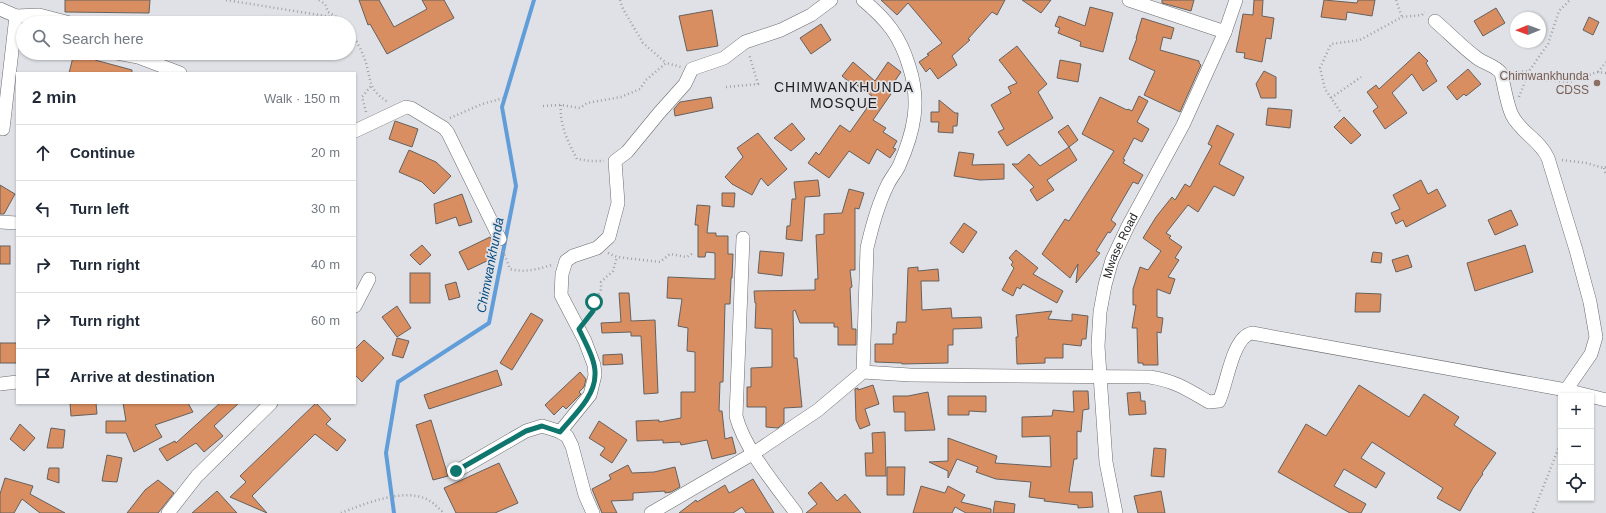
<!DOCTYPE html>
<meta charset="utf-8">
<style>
body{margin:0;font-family:Arial,sans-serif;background:#f6f6f7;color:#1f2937}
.controls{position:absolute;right:12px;bottom:12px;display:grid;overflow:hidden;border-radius:0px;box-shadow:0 1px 3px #0004}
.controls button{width:36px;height:36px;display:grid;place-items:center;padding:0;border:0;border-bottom:1px solid #e0e1e3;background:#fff;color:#1f2937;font:20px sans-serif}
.compass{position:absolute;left:1510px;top:12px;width:36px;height:36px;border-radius:50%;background:#fff;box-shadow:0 1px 3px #0004;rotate:269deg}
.stop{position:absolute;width:12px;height:12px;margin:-9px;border:3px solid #0f766e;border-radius:50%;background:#fff}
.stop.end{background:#0f766e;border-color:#fff;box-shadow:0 1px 4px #0008}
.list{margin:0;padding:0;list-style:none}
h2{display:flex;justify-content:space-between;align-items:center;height:52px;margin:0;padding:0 16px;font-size:17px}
h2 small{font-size:13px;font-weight:400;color:#747a83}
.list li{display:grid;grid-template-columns:26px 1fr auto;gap:12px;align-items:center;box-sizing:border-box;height:56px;padding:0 16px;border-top:1px solid #e0e1e3}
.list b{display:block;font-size:15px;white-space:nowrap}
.list em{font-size:13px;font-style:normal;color:#747a83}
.icon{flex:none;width:22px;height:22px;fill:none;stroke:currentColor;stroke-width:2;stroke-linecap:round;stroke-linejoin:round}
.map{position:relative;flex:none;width:1606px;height:513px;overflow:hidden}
.search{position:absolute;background:#fff;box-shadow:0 1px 3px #0004;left:16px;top:16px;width:340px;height:44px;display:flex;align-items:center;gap:10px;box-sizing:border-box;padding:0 14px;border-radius:22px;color:#747a83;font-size:15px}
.panel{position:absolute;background:#fff;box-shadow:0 1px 3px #0004;left:16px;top:72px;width:340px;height:332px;border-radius:0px}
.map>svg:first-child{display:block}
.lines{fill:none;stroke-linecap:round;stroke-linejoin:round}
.stream{stroke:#619dd9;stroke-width:4}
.building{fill:#d88e60;stroke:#65615f}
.minor-casing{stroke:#6b6c70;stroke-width:14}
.path{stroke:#a0a1a5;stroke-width:2.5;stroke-dasharray:1 3;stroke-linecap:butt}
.minor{stroke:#fff;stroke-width:13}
.route{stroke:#0f766e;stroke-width:5}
.education-dot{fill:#8d6e63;stroke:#e0e1e6;stroke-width:1.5}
.labels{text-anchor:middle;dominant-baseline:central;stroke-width:3.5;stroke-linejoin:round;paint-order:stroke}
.education-label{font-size:12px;fill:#785e54;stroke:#e0e1e6;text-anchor:end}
.street-label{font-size:12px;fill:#1e1e20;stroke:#e0e1e6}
.water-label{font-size:13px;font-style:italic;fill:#054c83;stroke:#e0e1e6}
.quarter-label{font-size:14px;letter-spacing:1px;fill:#1e1e20;stroke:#e0e1e6}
</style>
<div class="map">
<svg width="1606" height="513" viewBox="0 0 1606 513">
<rect width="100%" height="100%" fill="#e0e1e6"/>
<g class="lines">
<path class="stream" d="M394,513L386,453L398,382L489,323L516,186L502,107L534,0"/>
</g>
<g class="building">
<path d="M65,0H150L149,13L65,12Z"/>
<path d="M359,0H379L394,27L427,9L422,0H444L454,18L387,54L370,24L368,25Z"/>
<path d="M881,0H1005L997,15L992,12L968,39L970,40L952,56L957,65L938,79L930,68L926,72L919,62L929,55L927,54L942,43L908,3L897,15Z"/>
<path d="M1022,0H1051L1041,13Z"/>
<path d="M1162,0H1194L1191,11L1162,3Z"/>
<path d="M1254,0H1263L1262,16L1274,18L1271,39L1266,38L1262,62L1244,58L1245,53L1236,52L1243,14L1253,15Z"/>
<path d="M1324,0L1357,3L1358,0H1375L1372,16L1347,12L1346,20L1321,17Z"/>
<path d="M1090,7L1113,13L1103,52L1080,46L1081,42L1058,33L1060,28L1055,26L1059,16L1085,26Z"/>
<path d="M1496,8L1505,23L1483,36L1474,21Z"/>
<path d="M712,10L718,46L687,51L679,16Z"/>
<path d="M1589,17L1599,22L1593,35L1583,30Z"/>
<path d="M1142,18L1174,28L1171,39L1163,37L1160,50L1199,61V63L1201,65L1180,112L1144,95L1155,71L1129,59L1137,38H1136Z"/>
<path d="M821,24L831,40L811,54L800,38Z"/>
<path d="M1017,46L1047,84L1038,92L1053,118L1007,146L998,132L1004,129L991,105L1011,93L1008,87L1017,83L999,60Z"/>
<path d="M1419,52L1428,61L1426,63L1437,81L1423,91L1412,74L1392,93L1407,113L1385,129L1373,111L1378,107L1367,92L1376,85L1379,89Z"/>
<path d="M74,53L96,58L95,60L132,70V73H69Z"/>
<path d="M1060,60L1081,64L1078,82L1057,78Z"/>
<path d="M853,62L875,81L888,62L901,72L888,91L891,94L873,120L886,128L883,132L897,141L893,148L896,149L890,158L877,149L869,164L849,151L829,178L808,163L816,152L819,155L840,125L850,132L867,108L865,106L872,96L854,83L853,85L842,76Z"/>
<path d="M1468,69L1481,84L1466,96L1464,94L1457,100L1447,87Z"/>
<path d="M1264,71L1276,77V98H1261L1256,84Z"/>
<path d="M1139,96L1148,101L1137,122L1149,129L1142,142L1134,138L1123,159L1125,160L1123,163L1143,175L1138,184L1133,182L1111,220L1116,224L1110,233L1108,232L1096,251L1100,253L1076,283L1078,264L1070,278L1042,254L1065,219L1069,221L1114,151L1082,134L1100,97L1127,110L1128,109L1132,111Z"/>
<path d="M711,97L713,108L675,116L674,109L680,102Z"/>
<path d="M939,100L955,113H958L957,126H953V133L938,132L939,122H931V112H939Z"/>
<path d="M1268,108L1292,110L1290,128L1266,125Z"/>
<path d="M1344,117L1361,135L1351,144L1334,127Z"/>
<path d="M395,121L418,129L412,147L389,139Z"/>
<path d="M792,123L805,139L791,151L774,138Z"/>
<path d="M1068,125L1078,140L1069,147L1058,132Z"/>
<path d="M1217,125L1234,134L1219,164L1244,177L1234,196L1214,186L1198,212L1188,205L1166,233L1171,236L1169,238L1182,247L1175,258L1179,260L1168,277L1175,279L1170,294L1157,289V317L1163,318L1161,333L1157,332L1158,365H1143V363H1138L1137,328H1132L1136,305H1133V289L1140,267L1148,270L1161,251L1143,238L1156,217L1172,197L1175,200L1185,184L1190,187L1212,146L1208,144Z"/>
<path d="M758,133L787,169L768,186L761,178L752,195L732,184L725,177L743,157L737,148Z"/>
<path d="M1069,147L1077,160L1047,180L1054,190L1037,201L1030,190L1034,187L1012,164H1018L1029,154L1040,166Z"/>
<path d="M409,150L436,162L451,176L434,194L422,182L399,172Z"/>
<path d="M959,152L974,154L972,165L1004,164V179L980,180L954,176Z"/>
<path d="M818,180L820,196L805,197L802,241L786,239L787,226H790L792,199H796L794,182Z"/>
<path d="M1421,180L1428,194L1437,189L1446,206L1406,227L1403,220L1396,224L1391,213L1400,209L1393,195Z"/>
<path d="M0,185L15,194L4,214H0Z"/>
<path d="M849,189L864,193L859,209L855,208V270H850L852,287L850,288L852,329H856V345H838V327H834V323H800L795,310L793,311L794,358H797L802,407L784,408V423L778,428L766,427V407H747V387H751V368L772,367V329L755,328L756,303H755L754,291L815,290V279H818L816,235L824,234V214L842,213Z"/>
<path d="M722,193H735L734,207L722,206Z"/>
<path d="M462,194L472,222L459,226L456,217L436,224L434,204Z"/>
<path d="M697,205L710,206L707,233H716V236H728V254H733L732,278H731L730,304H725L723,382H720L719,411H722L725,439L732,437L736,453L712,459L707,440L681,445L680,442L663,443V440L637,441L636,421L659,420V422L681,418V392H695V352L687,351L688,328L678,326L682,299L667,298L668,277L715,279V253L706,252L705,257H698V225H695Z"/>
<path d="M1511,210L1518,225L1495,235L1488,220Z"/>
<path d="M964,223L977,232L963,253L950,243Z"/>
<path d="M490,237L497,247L487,251L491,259L468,270L459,252Z"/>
<path d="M422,245L431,255L420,265L410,255Z"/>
<path d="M1525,245L1533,272L1475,291L1467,263Z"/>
<rect x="0" y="246" width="10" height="18"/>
<path d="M1016,250L1038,268L1033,274L1063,291L1057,303L1023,284L1020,289L1017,287L1013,296L1002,290L1014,268L1011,265L1013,262L1009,258Z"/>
<path d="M760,251L784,253L782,276L758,273Z"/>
<path d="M1373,252L1382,253L1381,263L1371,262Z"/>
<path d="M1408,255L1412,267L1396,272L1392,260Z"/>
<path d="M918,267V271L938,269L939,281H921L922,310L951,308L952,318L981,317L982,328L953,329V345H948V363L902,364V363L875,362V344H893V334H896L897,322H906L908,268Z"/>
<rect x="410" y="273" width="20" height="30"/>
<path d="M456,282L460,297L449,300L445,285Z"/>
<path d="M619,293H629L631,321L655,320L658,393L644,394L641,336H631V332L602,333L601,323L621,322Z"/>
<path d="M1356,293L1381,294L1380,312H1355Z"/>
<path d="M397,306L411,328L397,337L382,317Z"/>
<path d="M1052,311L1048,319L1072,321V314L1088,316L1086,339H1082L1081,346L1063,344V358H1045V363L1017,364L1016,337H1018L1016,315Z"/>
<path d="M531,313L543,320L512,370L500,363Z"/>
<path d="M397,338L409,341L403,358L392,355Z"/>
<path d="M364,340L384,358L362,382L355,375V349Z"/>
<rect x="0" y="343" width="17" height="20"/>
<path d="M622,354L623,364L603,365V355Z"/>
<path d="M497,370L502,385L429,409L424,395Z"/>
<path d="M580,372L586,379L584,387L579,392L581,394L566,409L563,406L554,415L545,405Z"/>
<path d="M873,385L879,404L865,409L870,425L860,429L856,420L855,389L858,388V390Z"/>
<path d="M1359,385L1409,417L1424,394L1459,417L1454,425L1496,453L1482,473L1483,474L1473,488L1460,511L1437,498L1443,488L1372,442L1361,458L1385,473L1376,488L1344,469L1334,486L1366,504L1361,513H1350L1278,472L1306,424L1326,436Z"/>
<path d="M1073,391H1088L1089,409L1083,410L1081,432L1077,431V459H1074L1069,492H1092L1093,507L1078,508V505L1044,501L1045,499L1029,497L1031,482L996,479L976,472L978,467L957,459L948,478V471L929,462L948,461V438L997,456L995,463L1051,467L1050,436L1022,437V417L1052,416L1053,410L1074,412Z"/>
<path d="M928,392L935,430L905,431V412H894L893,396H908Z"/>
<path d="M1140,392L1141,401H1145L1146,414L1129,415L1127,393Z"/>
<path d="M948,396H986V412L969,411V415H948Z"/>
<path d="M70,403H96L97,414L71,416Z"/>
<path d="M123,403H188L193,412L155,425L162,437L134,452L126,433H106V421H126Z"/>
<path d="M220,403H239L214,426L223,436L204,452L196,443L167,461L159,449L175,441L176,443Z"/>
<path d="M316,403L331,419L326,424L346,440L337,451L315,434L252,496L267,513L230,497L246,482L240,476Z"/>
<path d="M431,420L448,476L433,480L416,425Z"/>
<path d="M599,421L627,440L612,463L600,455L605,448L589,438Z"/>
<path d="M20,424L35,438L24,451L10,439Z"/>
<path d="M51,428L65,430L63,448H47Z"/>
<path d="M885,432L886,476H866L865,453H873L872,433Z"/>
<path d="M1154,448L1166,449L1164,477L1151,476Z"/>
<path d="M107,455L122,458L117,482L102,481Z"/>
<path d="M499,463L518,503L495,513H456L444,488Z"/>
<path d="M628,465L632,473L654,472L675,467L680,487L671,492L665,493V491L633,493V500L611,501L617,513H602L592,489L611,479L609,475Z"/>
<path d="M887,467H905L904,495H887Z"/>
<path d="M49,468H59V483L47,479Z"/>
<path d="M5,478L33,486L30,494L65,513H40L22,499L14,513H0V494Z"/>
<path d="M753,479L774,513H746L742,507L733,513H679L696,500L697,502L725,485L729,493Z"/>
<path d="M158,480L174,493L158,513H127L145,490Z"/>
<path d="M821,482L837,501L845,494L861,513H806L817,504L808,493Z"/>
<path d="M921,486L945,493L948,486L965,495L961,502L991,509V513H966L955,507L952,513H913Z"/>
<path d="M217,491L237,513H192Z"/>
<path d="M1161,491L1165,513H1138L1134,496Z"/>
<path d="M995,501L1015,504L1014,513H993Z"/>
</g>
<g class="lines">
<g class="minor-casing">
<g id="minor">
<path d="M1129,0L1225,32"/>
<path d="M0,9L16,16L39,15L70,23"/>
<path d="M1435,21C1449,33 1462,47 1477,58C1485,64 1495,65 1501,73C1504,85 1507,105 1512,115C1520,132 1540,140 1548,158L1576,250L1590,302L1596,337L1591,354L1566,390"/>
<path d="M117,53L138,57L180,73"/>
<path d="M3,129L16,16"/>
<path d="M355,131L406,107L411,108L444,128L448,133L500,239"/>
<path d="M0,222L17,223"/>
<path d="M743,238L736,416C744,448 776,486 796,513"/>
<path d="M355,306L369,279"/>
<path d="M863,372L867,248C872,226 878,204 888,184C891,178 896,172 899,166C914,132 921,102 909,66C900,36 887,20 863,0"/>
<path d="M0,384L17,382"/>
<path d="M560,432L590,395L595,375L594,365L585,341L561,295L562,274L566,261L573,256L597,248L609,237L618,203L615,161L627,152L659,113L685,84L692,69L724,58L745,42L781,30L811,15L831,0"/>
<path d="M457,471L526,431L542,426L558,431L567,436L572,446L585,495L593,513"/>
<path d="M168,513L197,476L271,403"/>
<path d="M651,513L754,453L818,410L863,372L910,375L1150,377C1175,381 1187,389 1209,402L1219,401C1227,385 1232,337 1252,333L1566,390L1606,400"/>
<path id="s1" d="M1116,513L1106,462L1098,346L1100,312L1105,285L1112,260L1128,226L1183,125L1225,32L1236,0"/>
</g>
</g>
<g class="path">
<path d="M226,0L338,18"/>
<path d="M319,0L325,4L328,12L347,23"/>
<path d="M620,0L623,9L643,43L666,63"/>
<path d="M1396,0L1402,17"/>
<path d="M349,27C354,37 360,47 364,57C372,78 366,89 388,102"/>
<path d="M1514,72L1529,71L1548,44L1559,11L1570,0"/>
<path d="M1598,72L1606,62"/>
<path d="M1527,79L1570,82L1597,72L1606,73"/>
<path d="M726,87L758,84L749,54"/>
<path d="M1519,97L1529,71"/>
<path d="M1331,98L1361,77"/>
<path d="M561,105C559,124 568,142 577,159L590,161H604"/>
<path d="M543,106L561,105L580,108L587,103L621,97L640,89L646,80L666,63L681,67"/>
<path d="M1340,111L1325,89L1320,68L1331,44L1360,40L1402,17L1422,15L1425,12"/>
<path d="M366,112L362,97L371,86"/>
<path d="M450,118L482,104L504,98"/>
<path d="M1562,160L1586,163L1604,168L1606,167"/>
<path d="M1604,168L1606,175"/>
<path d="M503,251L510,269C525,273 538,269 552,265"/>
<path d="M608,253L617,257L660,262L670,254L687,257L693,253"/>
<path d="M587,319C594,310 591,312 594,302C598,292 602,295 601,282L613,271L617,257"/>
<path d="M341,513C364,504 407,486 430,501C435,504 439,509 444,513"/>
<path d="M1533,513L1561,442"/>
</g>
<use href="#minor" class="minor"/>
</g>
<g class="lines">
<path class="route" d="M456,471L526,431L542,426L560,432C573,416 595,397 595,375C596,360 585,343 579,329L593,311L594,302"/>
</g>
<circle class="education-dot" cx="1597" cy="83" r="4"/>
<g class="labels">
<g class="education-label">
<text x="1589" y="76">Chimwankhunda<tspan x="1589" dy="14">CDSS</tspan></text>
</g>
<g class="street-label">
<text stroke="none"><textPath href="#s1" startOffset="272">Mwase Road</textPath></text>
</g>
<g class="water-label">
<text transform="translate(490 265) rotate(-79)">Chimwankhunda</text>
</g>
<g class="quarter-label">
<text x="844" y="87">CHIMWANKHUNDA<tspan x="844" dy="16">MOSQUE</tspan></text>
</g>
</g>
</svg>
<div class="controls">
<button>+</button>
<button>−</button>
<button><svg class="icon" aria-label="locate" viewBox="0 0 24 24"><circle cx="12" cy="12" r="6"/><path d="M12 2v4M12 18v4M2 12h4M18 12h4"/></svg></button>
</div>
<svg class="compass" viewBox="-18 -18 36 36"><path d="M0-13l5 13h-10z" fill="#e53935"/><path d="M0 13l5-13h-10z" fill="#747a83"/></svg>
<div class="stop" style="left:594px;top:302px"></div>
<div class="stop end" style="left:456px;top:471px"></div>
<div class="search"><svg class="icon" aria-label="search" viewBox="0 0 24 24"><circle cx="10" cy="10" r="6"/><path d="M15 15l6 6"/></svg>Search here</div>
<section class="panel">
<h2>2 min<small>Walk · 150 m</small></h2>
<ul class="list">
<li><svg class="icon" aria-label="ahead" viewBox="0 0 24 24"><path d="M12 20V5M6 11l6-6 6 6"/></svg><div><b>Continue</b></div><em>20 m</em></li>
<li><svg class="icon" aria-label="left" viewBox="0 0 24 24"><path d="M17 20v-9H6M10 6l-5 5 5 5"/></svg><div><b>Turn left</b></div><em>30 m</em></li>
<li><svg class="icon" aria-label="right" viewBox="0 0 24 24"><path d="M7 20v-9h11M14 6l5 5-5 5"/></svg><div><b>Turn right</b></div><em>40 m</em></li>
<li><svg class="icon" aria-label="right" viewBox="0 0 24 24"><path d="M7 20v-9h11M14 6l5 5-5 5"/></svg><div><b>Turn right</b></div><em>60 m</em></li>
<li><svg class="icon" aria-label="arrive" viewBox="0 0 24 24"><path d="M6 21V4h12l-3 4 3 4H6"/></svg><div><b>Arrive at destination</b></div></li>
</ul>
</section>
</div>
